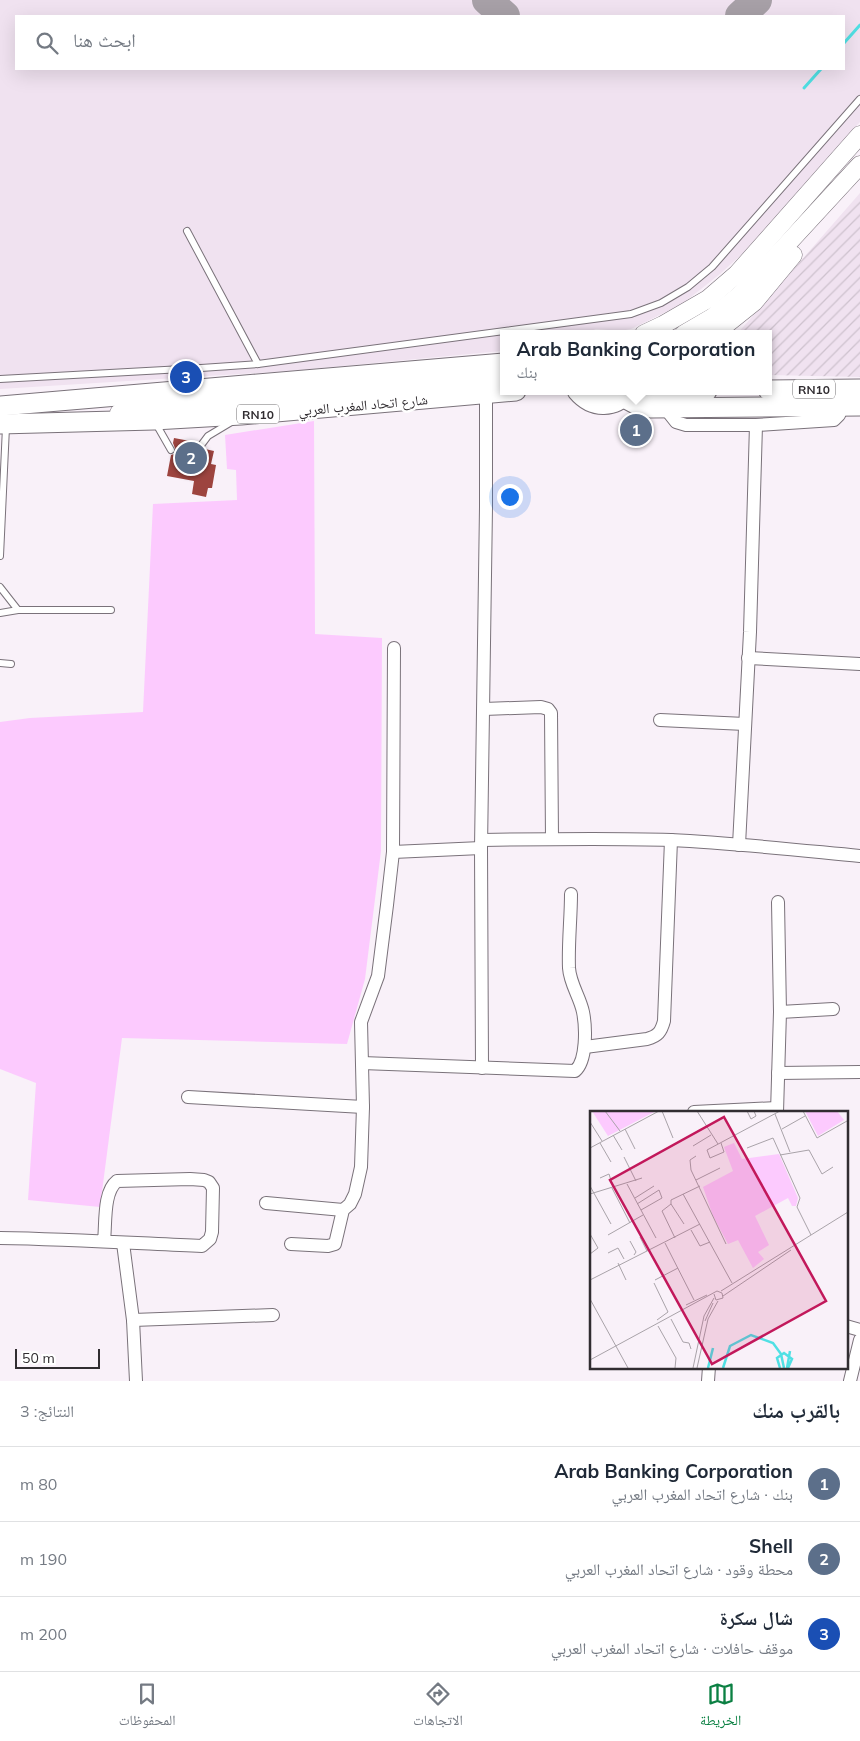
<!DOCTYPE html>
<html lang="ar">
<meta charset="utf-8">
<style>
body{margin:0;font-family:Mulish,"Noto Naskh Arabic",sans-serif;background:#f6f6f7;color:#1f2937;direction:rtl}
.scale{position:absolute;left:15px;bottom:12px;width:85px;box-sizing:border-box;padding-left:5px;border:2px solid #312d31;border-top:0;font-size:14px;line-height:18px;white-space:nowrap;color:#312d31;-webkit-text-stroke:4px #fff;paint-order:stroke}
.you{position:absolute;left:509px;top:496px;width:18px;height:18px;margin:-12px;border:4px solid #fff;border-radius:50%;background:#1a73e8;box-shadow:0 0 0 8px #1a73e833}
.badge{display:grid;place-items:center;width:32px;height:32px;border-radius:50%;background:#0b8043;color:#fff;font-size:16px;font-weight:700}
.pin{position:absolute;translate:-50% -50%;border:2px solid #fff;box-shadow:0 1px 5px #0006}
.popup{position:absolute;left:500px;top:330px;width:272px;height:65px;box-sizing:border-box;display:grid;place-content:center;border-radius:0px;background:#fff;filter:drop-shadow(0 1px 4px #0005);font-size:16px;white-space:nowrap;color:#747a83}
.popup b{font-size:19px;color:#1f2937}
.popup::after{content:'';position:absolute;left:50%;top:100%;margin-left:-10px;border:10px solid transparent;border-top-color:#fff}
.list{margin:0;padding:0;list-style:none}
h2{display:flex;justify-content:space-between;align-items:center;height:65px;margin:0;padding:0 20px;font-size:21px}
h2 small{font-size:16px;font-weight:400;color:#747a83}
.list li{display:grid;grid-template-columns:32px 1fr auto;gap:15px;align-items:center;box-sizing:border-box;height:75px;padding:0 20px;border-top:1px solid #e0e1e3}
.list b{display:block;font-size:19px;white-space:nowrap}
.list p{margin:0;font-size:16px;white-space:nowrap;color:#747a83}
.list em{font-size:16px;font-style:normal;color:#747a83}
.icon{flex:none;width:28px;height:28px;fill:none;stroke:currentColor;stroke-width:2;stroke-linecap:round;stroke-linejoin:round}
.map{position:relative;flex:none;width:860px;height:1381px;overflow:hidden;direction:ltr}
.search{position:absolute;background:#fff;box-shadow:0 5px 20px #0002;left:15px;right:15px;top:15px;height:55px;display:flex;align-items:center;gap:12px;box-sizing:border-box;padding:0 18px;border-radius:0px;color:#747a83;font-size:19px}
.sheet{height:290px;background:#fff}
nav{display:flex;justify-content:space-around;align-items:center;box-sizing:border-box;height:70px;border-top:1px solid #e0e1e3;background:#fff;font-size:14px;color:#747a83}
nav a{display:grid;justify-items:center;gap:2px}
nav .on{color:#0b8043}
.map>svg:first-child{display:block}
.industrial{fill:url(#industrial-furrows)}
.built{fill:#f0e2f0;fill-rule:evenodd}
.green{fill:#fccafe}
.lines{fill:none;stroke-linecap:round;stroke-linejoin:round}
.stream{stroke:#50e0e4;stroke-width:3}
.taxiway{stroke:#a7a0a7;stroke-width:30}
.building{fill:#9d443f}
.lane-casing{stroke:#7a727a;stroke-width:8}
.street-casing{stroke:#7a727a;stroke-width:14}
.secondary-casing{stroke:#7a727a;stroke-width:19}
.primary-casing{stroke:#7a727a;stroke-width:21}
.lane{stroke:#fff;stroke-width:6}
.street{stroke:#fff;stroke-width:12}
.secondary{stroke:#fff;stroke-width:18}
.primary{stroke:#fff;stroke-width:19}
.labels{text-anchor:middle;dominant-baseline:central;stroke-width:5;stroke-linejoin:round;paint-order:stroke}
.shield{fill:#fff;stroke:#6f6c6f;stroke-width:1}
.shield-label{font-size:12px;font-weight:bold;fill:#312d31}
.street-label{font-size:14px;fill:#312d31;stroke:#fff}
.inset-river{fill:none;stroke:#50e0e4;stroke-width:2.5}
.inset-road{fill:none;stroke:#a9a3a9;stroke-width:1}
.view{fill:#c2185b;fill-opacity:0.15;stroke:#c2185b;stroke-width:2.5}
.inset-edge{fill:none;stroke:#312d31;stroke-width:2.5}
</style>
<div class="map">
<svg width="860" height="1381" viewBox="0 0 860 1381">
<defs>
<pattern id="industrial-furrows" width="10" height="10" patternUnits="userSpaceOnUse" patternTransform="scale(1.25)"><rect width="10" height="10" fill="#f0e2f0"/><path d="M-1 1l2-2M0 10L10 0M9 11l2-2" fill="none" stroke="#cec2ce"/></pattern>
</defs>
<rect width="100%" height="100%" fill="#f9f1f9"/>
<path class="industrial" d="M860,193V377L769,375L768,334H737Z"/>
<path class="built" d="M0,0H860V122L742,254L720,274L682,304L631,329L620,331L596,329L583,334H504L503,351L480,353L290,371L0,389ZM16,16H844V69H16Z"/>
<path class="green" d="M314,421L315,634L382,638L381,851L365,979L347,1044L122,1038L100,1207L28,1200L36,1083L0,1069V722L30,718L143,712L153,504L237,500L236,470L227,469L225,435Z"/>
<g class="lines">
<g class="stream">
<path d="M844,43L860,25"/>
<path d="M804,88L821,69"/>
</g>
<g class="taxiway">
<path d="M487,0L505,16"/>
<path d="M740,16L757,0"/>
</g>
</g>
<path class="building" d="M174,438L190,441V446L194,447L195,450L198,453L201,452L205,449L214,451L211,464L216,465L212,488H208L206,497L192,494L194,481L167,476L171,455L174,454L176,451L173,443Z"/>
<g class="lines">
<g class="lane-casing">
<g id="lane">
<path d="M187,231L258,364"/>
<path d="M0,379L201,368L258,364L631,314L661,303L688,287L712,267L860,99"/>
<path d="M155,422L171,450"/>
<path d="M199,448L208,436L233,421"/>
<path d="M0,556L6,427"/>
<path d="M0,587L18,610H111"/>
<path d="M0,613L18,610"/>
<path d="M0,663L11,664"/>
</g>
</g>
<g class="street-casing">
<g id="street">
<path d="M665,408L676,422L686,425H756L834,420L839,415L843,406"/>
<path d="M748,658L860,664"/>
<path d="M484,709L541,707L548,709L551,713L552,839"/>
<path d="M660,720L745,724"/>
<path d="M482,840C545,839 608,838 671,840C734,843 797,850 860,856"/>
<path d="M739,845L750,632L756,425"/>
<path d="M393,852L481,848"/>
<path d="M780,1012L833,1009"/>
<path d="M585,1047L647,1039C658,1036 661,1032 664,1021L671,840"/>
<path d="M362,1063L575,1071C587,1061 586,1027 583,1012C580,997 570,984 569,968C568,943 571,918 571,894"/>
<path d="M482,1068L481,848L486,507V395"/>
<path d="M778,1073L860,1072"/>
<path d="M188,1097L363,1107"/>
<path d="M694,1112L777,1108"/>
<path d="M777,1112L780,1012L778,902"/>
<path d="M266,1203L343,1210"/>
<path d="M0,1238C67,1239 134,1243 202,1246L210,1239L212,1232L213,1188L209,1182L204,1180L190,1179L117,1181C103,1192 106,1223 104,1241"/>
<path d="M123,1243L133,1320L136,1381"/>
<path d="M291,1244L328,1246L335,1244L343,1210L350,1204L355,1194L361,1167L363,1107L361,1022L378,976L387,905L393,852L394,648"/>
<path d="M133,1320L273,1315"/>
<path d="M846,1326L860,1330"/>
<path d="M708,1381L709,1367"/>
<path d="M850,1381L860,1340"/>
</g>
</g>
<g class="secondary-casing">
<g id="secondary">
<path d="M644,334L663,325L708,299L737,274L860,135"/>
<path d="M684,334L713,317L741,294L860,165"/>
<path d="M714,334L754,302L793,255"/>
<path d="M119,413L504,379"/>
</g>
</g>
<g class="primary-casing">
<g id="primary">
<path d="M768,390L860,389"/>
<path d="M577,391C593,410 615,408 630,391"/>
<path d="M651,391L664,393L707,391"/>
<path d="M624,398L637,405L651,408L860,406"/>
<path d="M0,406L504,363"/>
<path d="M0,424L154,420L241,415L516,391"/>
</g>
</g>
<use href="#lane" class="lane"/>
<use href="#street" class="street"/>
<use href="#secondary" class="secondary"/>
<use href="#primary" class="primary"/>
</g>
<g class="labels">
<g class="shield">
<rect x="793" y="379.5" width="42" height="19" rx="4"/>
<rect x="237" y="404.5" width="42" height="19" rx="4"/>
</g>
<g class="shield-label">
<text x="814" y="389">RN10</text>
<text x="258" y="414">RN10</text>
</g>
<g class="street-label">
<text transform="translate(363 405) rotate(-5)">شارع اتحاد المغرب العربي</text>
</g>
</g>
<g transform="translate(590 1111)">
<rect width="258" height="258" fill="#f9f1f9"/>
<path d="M2,0H66L18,25ZM215,0H247L254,9L228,25ZM144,32L152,48L189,43L208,87L206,95H202L198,87L165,105L179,134L168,141L174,148L163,157L148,129L138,133L123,105L113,76L143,60L134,36Z" fill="#fccafe"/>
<path class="inset-river" d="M118,257L123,237M133,257L140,235L161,224L183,232L191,243L194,257M190,257L187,247L194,242L202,248L198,257M197,257L200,240"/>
<path class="inset-road" d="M15,0L30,20M72,0L83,27M107,0L128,33M157,0L161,8L166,5L164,0M213,0L227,27L257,10M185,3L200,41M0,11L12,30M35,18L45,38M192,18L215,5M23,24L32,39M10,32L21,51M131,32L134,41L120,47L117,39L190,0M103,35L121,24M0,37L69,0M157,37L183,27L210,87L207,96L221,124M190,44L219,39L232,63L243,56M106,45L100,49L101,59L136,133M34,46L46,70M10,67L19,63L23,76M106,69L130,57M37,73L66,127M0,75L21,113M22,77L40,112M0,83L52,67M93,83L142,172M45,87L64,75M47,93L69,79L72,87L51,99M81,93L94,113M101,119L110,135L120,131M0,123L8,137L0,143M18,124L53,104M50,126L57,140M85,127L72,100L81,93V89L110,75M40,130L46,141L44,144M75,132L104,189M18,142L28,137L34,148M28,152L36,169M0,169L110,113M65,169L88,157M64,172L78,201L67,209M131,180L258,101M133,185L201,139M0,188L38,257M96,194L117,184M81,208L93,231L99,232L101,238M115,210L123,192M68,215L86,247L85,257M0,249L127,180L132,182L133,187L126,189L124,183M103,257L114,205L124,187M107,257L118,208L128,190"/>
<path class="view" d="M134,6L236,190L122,253L20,69Z"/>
<rect width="258" height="258" class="inset-edge"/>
</g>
</svg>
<div class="scale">50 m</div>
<div class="you"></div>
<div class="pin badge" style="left:636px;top:430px;background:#5c6f8a">1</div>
<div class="popup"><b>Arab Banking Corporation</b>بنك</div>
<div class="pin badge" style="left:191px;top:458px;background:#5c6f8a">2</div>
<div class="pin badge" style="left:186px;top:377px;background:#1a4fb4">3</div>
<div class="search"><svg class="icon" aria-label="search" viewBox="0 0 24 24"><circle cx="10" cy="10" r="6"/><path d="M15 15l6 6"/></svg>ابحث هنا</div>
</div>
<section class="sheet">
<h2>بالقرب منك<small>النتائج: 3</small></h2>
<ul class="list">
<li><span class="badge" style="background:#5c6f8a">1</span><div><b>Arab Banking Corporation</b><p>بنك · شارع اتحاد المغرب العربي</p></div><em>80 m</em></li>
<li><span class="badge" style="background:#5c6f8a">2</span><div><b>Shell</b><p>محطة وقود · شارع اتحاد المغرب العربي</p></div><em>190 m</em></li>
<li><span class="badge" style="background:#1a4fb4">3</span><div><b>شال سكرة</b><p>موقف حافلات · شارع اتحاد المغرب العربي</p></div><em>200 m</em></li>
</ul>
</section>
<nav>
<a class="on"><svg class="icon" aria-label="map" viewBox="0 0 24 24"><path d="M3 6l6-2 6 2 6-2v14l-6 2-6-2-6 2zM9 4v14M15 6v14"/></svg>الخريطة</a>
<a><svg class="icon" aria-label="directions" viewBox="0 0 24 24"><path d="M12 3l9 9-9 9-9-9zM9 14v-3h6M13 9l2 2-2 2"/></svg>الاتجاهات</a>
<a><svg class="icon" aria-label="saved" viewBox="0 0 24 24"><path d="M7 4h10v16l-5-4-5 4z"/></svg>المحفوظات</a>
</nav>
